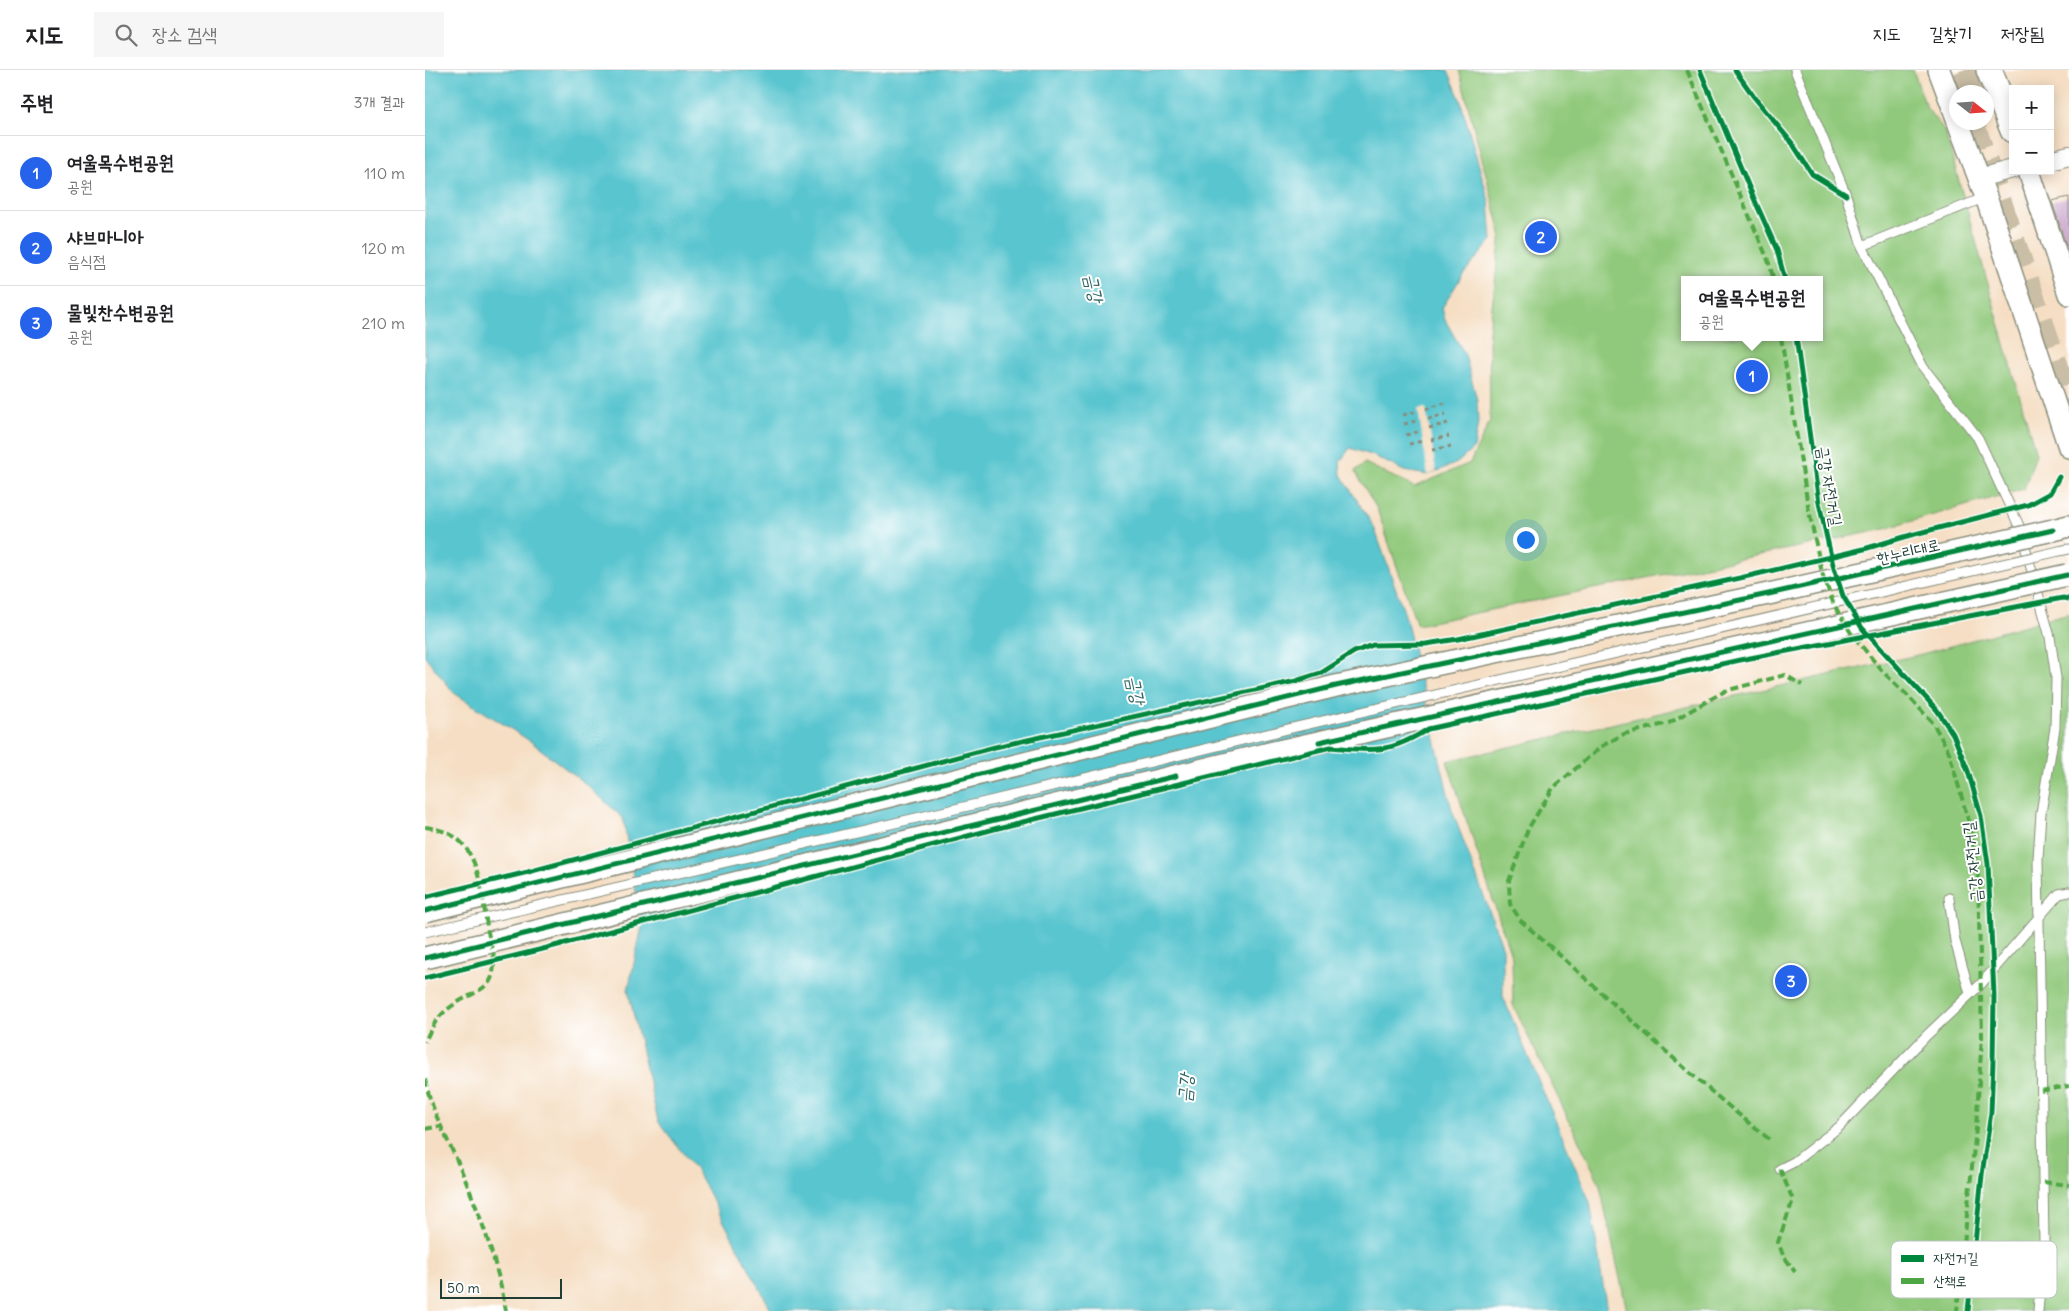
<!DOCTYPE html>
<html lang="ko">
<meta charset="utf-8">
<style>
body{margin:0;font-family:Delius,"Poor Story",sans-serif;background:#f6f6f6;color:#202124}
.controls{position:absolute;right:15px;top:15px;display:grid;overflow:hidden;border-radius:0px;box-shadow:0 2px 12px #0003}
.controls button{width:45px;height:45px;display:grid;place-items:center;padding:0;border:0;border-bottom:1px solid #e0e0e0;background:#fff;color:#202124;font:25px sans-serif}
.compass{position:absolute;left:1524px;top:15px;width:45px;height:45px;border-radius:50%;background:#fff;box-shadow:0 2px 12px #0003;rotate:107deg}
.scale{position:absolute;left:15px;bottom:12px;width:122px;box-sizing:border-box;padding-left:5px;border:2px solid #1f3d34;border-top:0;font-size:14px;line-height:18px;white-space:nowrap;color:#1f3d34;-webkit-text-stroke:4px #fff;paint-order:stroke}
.you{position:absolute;left:1100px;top:469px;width:18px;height:18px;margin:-12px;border:4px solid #fff;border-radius:50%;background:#1a73e8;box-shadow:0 0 0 8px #1a73e833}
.badge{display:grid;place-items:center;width:32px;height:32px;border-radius:50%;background:#2563eb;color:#fff;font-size:16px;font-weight:700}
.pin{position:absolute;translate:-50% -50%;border:2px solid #fff;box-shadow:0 1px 5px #0006}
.popup{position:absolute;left:1256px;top:206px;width:142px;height:65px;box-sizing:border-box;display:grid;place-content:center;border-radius:0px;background:#fff;filter:drop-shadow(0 1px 4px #0005);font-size:16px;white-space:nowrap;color:#757577}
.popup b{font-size:19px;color:#202124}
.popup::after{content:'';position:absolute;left:50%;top:100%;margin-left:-10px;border:10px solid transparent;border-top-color:#fff}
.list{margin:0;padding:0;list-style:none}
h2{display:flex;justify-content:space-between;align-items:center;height:65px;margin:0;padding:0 20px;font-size:21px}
h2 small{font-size:16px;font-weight:400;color:#757577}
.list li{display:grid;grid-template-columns:32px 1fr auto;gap:15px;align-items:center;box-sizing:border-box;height:75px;padding:0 20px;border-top:1px solid #e0e0e0}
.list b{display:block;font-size:19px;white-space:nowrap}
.list p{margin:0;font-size:16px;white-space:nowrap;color:#757577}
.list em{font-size:16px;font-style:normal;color:#757577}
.icon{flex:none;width:28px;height:28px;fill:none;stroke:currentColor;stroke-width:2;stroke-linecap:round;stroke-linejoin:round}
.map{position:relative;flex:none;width:1644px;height:1241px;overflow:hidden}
header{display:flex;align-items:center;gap:30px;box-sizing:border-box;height:70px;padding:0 25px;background:#fff;border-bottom:1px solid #e0e0e0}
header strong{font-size:24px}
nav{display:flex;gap:28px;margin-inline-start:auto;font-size:18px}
.search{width:350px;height:45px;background:#f6f6f6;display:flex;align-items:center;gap:12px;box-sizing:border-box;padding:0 18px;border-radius:0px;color:#757577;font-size:19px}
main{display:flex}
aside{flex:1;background:#fff}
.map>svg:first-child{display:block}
.green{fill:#91c97c;stroke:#588358;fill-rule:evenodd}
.water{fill:#58c5cf;stroke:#3c8182}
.pier{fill:#f5dec3}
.building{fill:#c49cc7}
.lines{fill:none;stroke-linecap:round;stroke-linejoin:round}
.primary-tunnel{stroke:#cabea6;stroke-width:28;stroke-dasharray:28 14;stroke-linecap:butt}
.service-casing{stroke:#8a8e7c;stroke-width:11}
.minor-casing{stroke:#8a8e7c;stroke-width:20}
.tertiary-casing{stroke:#8a8e7c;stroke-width:24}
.secondary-casing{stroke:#8a8e7c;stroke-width:28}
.path{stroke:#8a8e7c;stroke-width:3;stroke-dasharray:4 4;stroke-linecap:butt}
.service{stroke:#fff;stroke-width:9}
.minor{stroke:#fff;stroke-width:18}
.tertiary{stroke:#fff;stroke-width:21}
.secondary{stroke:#fff;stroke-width:25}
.service-bridge-casing{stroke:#8a8e7c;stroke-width:11;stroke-linecap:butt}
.tertiary-bridge-casing{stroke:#8a8e7c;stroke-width:24;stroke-linecap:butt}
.service-bridge{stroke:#fff;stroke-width:9}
.tertiary-bridge{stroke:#fff;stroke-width:21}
.quiet{stroke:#4fa644;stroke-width:4;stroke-dasharray:8 4;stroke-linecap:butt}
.cycleway-casing{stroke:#fff;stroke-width:8}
.cycleway{stroke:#00873e;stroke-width:5}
.labels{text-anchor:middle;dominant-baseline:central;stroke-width:4;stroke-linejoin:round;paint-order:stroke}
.street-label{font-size:16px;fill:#1f3d34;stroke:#fff}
.water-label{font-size:18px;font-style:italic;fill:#306662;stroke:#fff}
.key{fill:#fff;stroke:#bcc5c2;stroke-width:1}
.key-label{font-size:14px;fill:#1f3d34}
</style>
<header>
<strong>지도</strong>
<div class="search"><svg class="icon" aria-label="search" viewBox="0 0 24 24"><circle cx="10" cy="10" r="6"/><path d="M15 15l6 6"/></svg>장소 검색</div>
<nav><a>지도</a><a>길찾기</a><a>저장됨</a></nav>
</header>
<main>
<aside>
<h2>주변<small>3개 결과</small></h2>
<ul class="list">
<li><span class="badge">1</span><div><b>여울목수변공원</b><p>공원</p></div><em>110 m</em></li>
<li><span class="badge">2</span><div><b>샤브마니아</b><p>음식점</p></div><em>120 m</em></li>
<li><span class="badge">3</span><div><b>물빛찬수변공원</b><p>공원</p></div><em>210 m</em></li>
</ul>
</aside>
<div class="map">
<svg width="1644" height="1241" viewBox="0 0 1644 1241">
<rect width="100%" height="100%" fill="#fff"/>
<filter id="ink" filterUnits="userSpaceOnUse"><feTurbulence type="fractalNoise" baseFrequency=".02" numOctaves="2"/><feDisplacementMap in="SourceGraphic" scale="10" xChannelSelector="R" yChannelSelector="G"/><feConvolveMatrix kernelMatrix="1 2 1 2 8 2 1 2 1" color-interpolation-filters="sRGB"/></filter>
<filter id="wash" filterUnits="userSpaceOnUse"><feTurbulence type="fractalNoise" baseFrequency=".0096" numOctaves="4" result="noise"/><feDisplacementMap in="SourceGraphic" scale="20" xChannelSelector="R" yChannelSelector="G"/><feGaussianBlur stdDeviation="1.12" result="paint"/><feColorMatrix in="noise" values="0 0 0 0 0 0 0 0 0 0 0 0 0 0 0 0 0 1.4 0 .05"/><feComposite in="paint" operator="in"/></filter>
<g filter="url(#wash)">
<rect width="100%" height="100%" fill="#f5dec3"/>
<g class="green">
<path d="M1034,0H1488L1501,37L1520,62L1611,384L1599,419L1456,460L992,555L952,439L930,401L940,393L989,417L1045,393L1065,351L1064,262L1076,163ZM1260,210H1394V267H1260Z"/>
<path d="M1644,543V1241H1202L1174,1112L1088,935L1087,888L1022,691L1497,584Z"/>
</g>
<path class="water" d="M0,0H1023L1035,29L1064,131L1067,170L1038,204L1017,238L1020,250L1040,285L1052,330L1053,352L1049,378L1032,393L1003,405L979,401L949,386L925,378L915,392L916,405L949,457L980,545L1027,740L1078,878V927L1165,1132L1182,1241H347L271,1100L233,1051L203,920L217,857L198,748L163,716L105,671L29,623L0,586Z"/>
<path class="pier" d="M1001,338L1011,402L1003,405L993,339Z"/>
<g id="blocks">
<path class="building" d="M1644,127V175H1641L1627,131Z"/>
</g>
</g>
<g filter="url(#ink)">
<use href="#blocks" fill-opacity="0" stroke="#8a8e7c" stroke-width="1"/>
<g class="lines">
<g class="primary-tunnel">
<path d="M1538,0L1546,22"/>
<path d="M1545,52L1644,338"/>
</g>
<g class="service-casing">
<g id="service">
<path d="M1370,0L1421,125L1437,176L1498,297L1553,368L1595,458L1625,567L1631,608L1630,658L1616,743L1613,789L1619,1172L1613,1241"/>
<path d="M1437,176L1561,127"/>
<path d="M1634,481L1644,479"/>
<path d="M1524,828L1530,871L1545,923"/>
<path d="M1355,1099L1369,1092L1414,1057L1502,965L1556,914L1634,824L1644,822"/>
</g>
</g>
<g class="minor-casing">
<g id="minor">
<path d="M1625,90L1644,85"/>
<path d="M1554,108L1588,99"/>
</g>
</g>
<g class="tertiary-casing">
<g id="tertiary">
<path d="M1514,0L1532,48"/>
<path d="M1533,52L1561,127L1644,377"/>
<path d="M1604,101L1644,224"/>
<path d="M1628,460L1644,456"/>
</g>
</g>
<g class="secondary-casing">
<path id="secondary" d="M1564,0L1588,60"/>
</g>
<g class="path">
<path d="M1001,339L1020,333"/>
<path d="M978,345L993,341"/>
<path d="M1003,349L1021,344"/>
<path d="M979,354L994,350"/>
<path d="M1004,358L1023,353"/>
<path d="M981,365L996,361"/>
<path d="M1006,370L1024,366"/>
<path d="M984,374L998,371"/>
<path d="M1007,380L1026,376"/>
</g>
<use href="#service" class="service"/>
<use href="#minor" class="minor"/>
<use href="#tertiary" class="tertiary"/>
<use href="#secondary" class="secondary"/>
<g class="service-bridge-casing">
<path id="service-bridge" d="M0,862L569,730L867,658L1634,481"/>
</g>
<g class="tertiary-bridge-casing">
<g id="tertiary-bridge">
<path d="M0,841L911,616L1348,523L1628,460"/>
<path d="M0,888L849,682L1642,505"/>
</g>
</g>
<use href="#service-bridge" class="service-bridge"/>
<use href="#tertiary-bridge" class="tertiary-bridge"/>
<g class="quiet">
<path d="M1262,0L1343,190L1349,210"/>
<path d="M1356,267L1383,436L1397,503L1409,535L1426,563L1458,602L1484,627L1508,653L1524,682L1547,764L1553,807L1557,966L1551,1058L1532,1241"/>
<path d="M0,757C15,759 31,764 40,777C57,799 58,835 63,862C65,872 69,882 69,892C69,898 68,906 65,911C59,919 48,924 40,928C18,940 9,950 0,972"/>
<path d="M0,1009C6,1040 21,1066 34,1095C54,1141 72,1191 81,1241"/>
<path d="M1616,1021L1644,1016"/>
<path d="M0,1059L15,1056"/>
<path d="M1344,1069C1258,1001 1179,923 1096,851L1085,834L1084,811L1103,759L1128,718L1177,676L1199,664L1244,653L1300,621L1360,605L1377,615"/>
<path d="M1355,1099L1368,1130L1353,1172L1358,1185L1370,1202"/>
<path d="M1618,1112L1644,1115"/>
</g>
<g class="cycleway-casing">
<g id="cycleway">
<path d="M1275,0L1323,115L1352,180L1360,210"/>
<path d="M1310,0L1329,27L1367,73L1387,104L1421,125"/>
<path d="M1371,267L1394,433L1408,495L1418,526L1437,558L1512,640L1528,664L1543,701L1556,746L1563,794L1569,925L1568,991L1566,1042L1557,1105L1543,1241"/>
<path d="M894,672L1642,505"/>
<path d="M0,827L103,802L570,677L871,611L896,603L929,582L948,575L1001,574L1033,569L1315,508L1439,479L1486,465L1603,435L1625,423L1634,407"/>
<path d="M0,841L911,616L1348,523L1628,460"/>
<path d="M0,888L751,706"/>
<path d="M0,908L118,879L573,758L906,677C949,681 966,683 1003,659L1315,590L1638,528L1644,529"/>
</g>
</g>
<use href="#cycleway" class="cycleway"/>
</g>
</g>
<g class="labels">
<g class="street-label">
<text transform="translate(1405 416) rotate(80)">금강 자전거길</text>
<text transform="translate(1483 481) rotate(-13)">한누리대로</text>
<text transform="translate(1547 792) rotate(-96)">금강 자전거길</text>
</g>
<g class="water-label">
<text transform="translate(669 218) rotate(77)">금강</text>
<text transform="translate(711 620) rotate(78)">금강</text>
<text transform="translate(760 1018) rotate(-85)">금강</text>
</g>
</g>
<rect x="1466" y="1171" width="166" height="57" rx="8" class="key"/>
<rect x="1476" y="1185" width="23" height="7" fill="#00873e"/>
<rect x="1476" y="1208" width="23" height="6" fill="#4fa644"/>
<g class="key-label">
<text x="1508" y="1193">자전거길</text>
<text x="1508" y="1216">산책로</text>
</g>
</svg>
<div class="controls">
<button>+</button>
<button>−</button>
</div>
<svg class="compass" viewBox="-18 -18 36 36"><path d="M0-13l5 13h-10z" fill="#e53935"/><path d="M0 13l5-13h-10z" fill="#757577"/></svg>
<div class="scale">50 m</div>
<div class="you"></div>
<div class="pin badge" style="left:1327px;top:306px">1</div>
<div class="popup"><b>여울목수변공원</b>공원</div>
<div class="pin badge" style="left:1116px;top:167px">2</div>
<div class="pin badge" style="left:1366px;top:911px">3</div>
</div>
</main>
